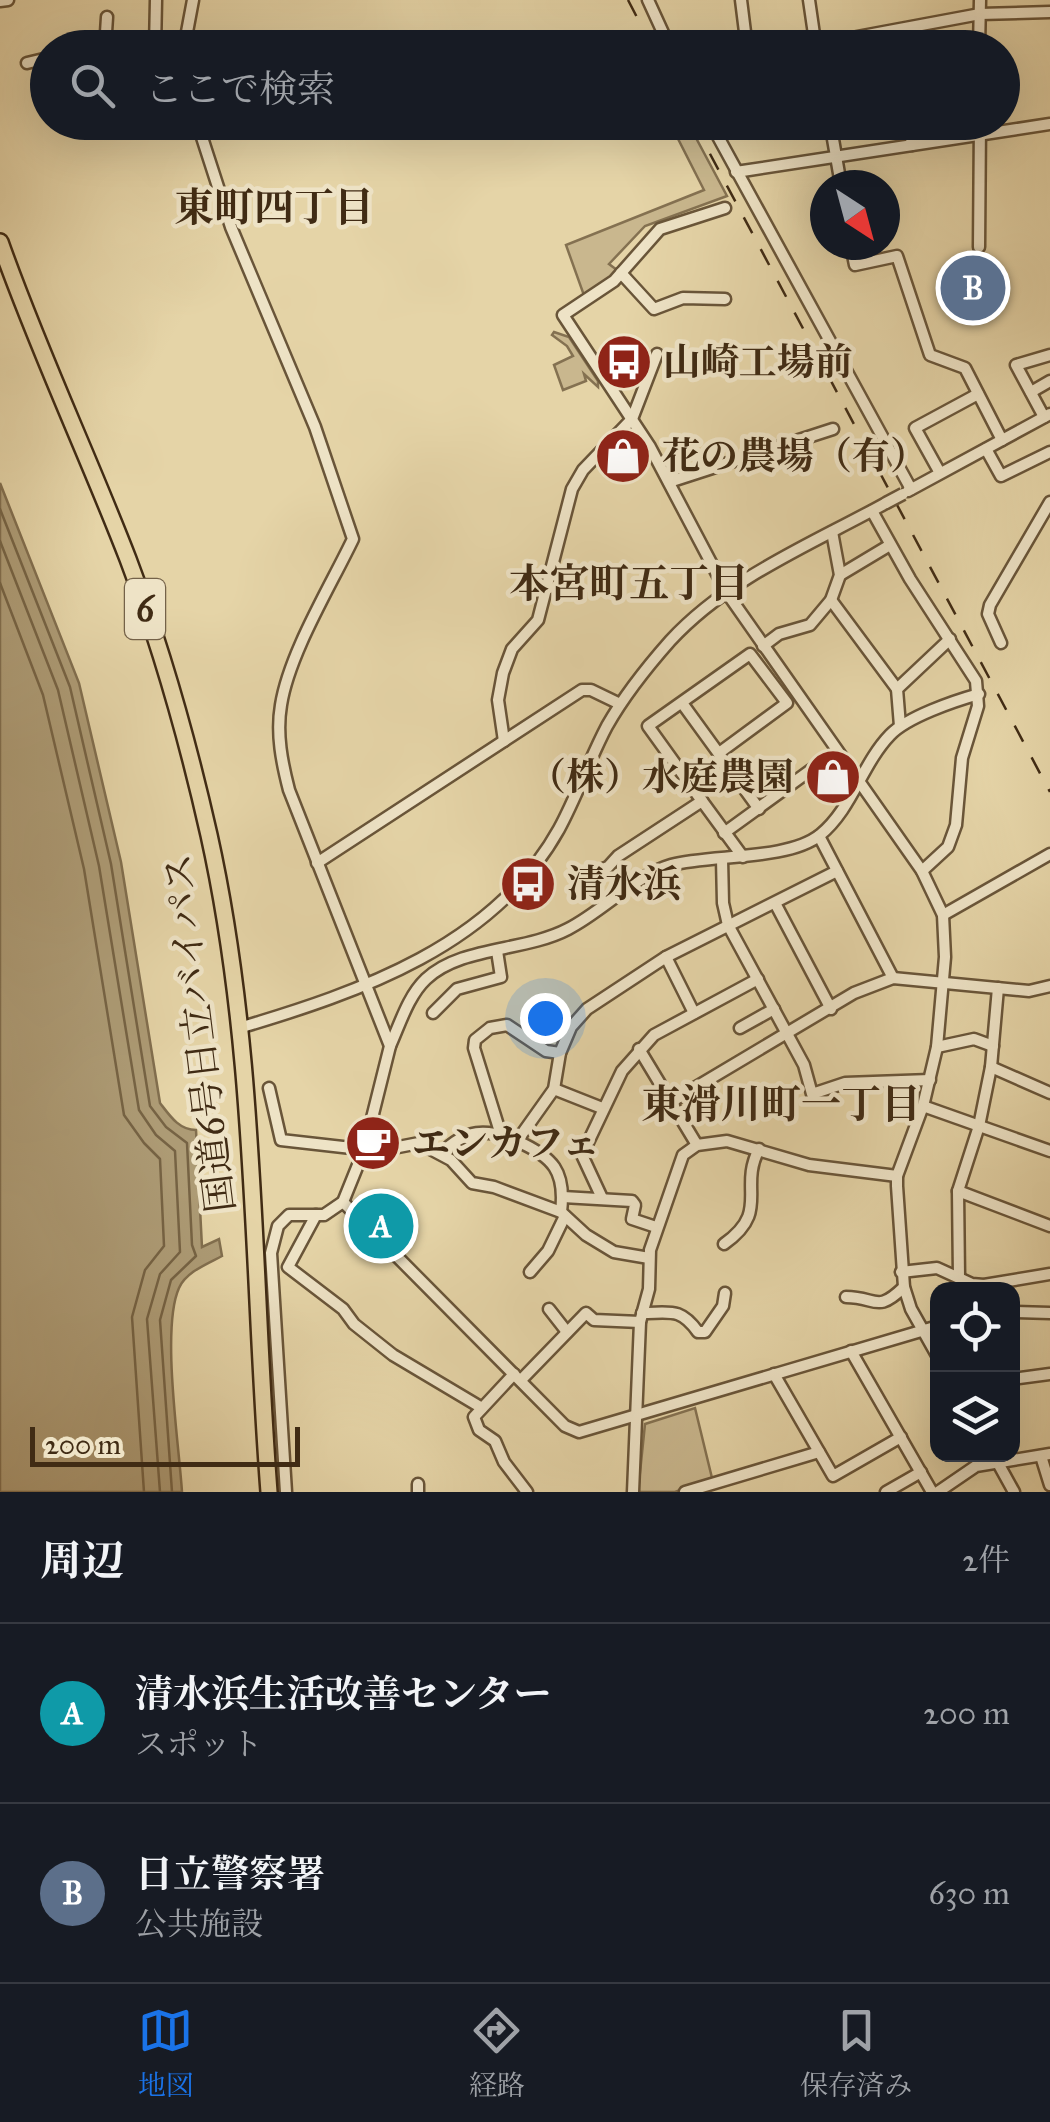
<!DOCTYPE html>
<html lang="ja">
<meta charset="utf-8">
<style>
body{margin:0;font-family:"IM FELL Great Primer","Noto Serif JP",serif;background:#20242c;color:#f1f3f6}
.controls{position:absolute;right:30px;bottom:30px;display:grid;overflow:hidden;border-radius:20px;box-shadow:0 10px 40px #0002}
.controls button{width:90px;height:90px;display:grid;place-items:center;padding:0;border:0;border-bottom:2px solid #363941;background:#171b24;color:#f1f3f6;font:50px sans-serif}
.compass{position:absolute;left:810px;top:170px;width:90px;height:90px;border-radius:50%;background:#171b24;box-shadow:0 10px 40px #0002;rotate:144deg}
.scale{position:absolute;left:30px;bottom:25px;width:270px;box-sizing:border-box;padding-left:10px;border:5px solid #402b14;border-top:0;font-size:28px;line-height:35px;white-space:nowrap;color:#402b14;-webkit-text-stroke:8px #eee3c6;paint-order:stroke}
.you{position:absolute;left:545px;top:1018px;width:35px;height:35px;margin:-25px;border:8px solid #fff;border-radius:50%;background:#1a73e8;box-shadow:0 0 0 15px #1a73e833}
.badge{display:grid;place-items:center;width:65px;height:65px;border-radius:50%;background:#1a73e8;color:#fff;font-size:32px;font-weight:700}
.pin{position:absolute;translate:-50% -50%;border:5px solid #fff;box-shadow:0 2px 10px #0006}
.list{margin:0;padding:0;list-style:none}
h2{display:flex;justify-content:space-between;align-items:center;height:130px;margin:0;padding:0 40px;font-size:42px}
h2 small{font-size:32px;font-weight:400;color:#9ea1a6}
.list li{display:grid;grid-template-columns:65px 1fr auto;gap:30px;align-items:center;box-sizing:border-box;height:180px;padding:0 40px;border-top:2px solid #363941}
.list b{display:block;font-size:38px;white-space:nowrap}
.list p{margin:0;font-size:32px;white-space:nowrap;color:#9ea1a6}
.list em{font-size:32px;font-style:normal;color:#9ea1a6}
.icon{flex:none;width:55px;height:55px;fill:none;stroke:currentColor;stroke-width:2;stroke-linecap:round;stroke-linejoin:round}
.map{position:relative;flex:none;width:1050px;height:1492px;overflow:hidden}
.search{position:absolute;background:#171b24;box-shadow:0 10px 40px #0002;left:30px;right:30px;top:30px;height:110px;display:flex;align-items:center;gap:25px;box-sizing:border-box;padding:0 35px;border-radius:55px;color:#9ea1a6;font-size:38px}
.sheet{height:490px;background:#171b24}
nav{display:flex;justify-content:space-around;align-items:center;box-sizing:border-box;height:140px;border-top:2px solid #363941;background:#171b24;font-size:28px;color:#9ea1a6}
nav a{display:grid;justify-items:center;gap:5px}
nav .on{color:#1a73e8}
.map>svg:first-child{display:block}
.green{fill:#c9b78e;stroke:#847151;stroke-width:2.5}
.water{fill:#ad9b75;stroke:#816e4e;stroke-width:2.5}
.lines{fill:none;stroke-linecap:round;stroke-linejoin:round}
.shore{stroke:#766344;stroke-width:2.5}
.stream{stroke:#816e4e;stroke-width:2.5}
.minor-casing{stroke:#695539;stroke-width:15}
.highway-casing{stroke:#402b14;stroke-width:20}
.minor{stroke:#eee3c6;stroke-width:10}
.highway{stroke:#e5d4a7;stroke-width:15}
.rail{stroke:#402b14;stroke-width:2.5;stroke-dasharray:18 18;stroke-linecap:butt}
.minor-bridge-casing{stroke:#695539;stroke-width:15;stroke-linecap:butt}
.minor-bridge{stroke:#eee3c6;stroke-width:10}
.labels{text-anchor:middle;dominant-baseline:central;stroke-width:9;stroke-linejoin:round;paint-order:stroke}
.shield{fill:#eee3c6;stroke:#746249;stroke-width:2.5}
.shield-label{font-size:35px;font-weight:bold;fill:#402b14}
.poi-label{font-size:38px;font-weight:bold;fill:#402b14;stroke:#eee3c6;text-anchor:start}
.street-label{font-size:38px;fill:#402b14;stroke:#eee3c6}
.neighbourhood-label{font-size:40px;font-weight:bold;fill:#402b14;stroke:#eee3c6}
</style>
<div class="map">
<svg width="1050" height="1492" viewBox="0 0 1050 1492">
<rect width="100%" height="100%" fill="#e5d4a7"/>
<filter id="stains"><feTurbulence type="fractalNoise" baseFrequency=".002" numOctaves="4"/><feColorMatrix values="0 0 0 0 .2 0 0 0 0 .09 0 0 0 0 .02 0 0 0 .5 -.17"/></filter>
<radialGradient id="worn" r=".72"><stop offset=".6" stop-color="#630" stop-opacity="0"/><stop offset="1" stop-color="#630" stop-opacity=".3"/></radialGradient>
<g class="green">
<path d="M670,123H688L727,196L645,226L609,264L621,273L586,301L566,245L704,190Z"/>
<path d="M554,332L569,337L598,381V387L584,374L586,381L563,390L554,365L573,356L567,346L552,335Z"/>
<path d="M695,1408L712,1478L675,1492H638L645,1424Z"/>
</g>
<path class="water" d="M0,483L79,683L121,862L160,1103C170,1116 179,1130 196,1130L202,1247L219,1239L222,1256C207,1264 186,1272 179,1288C161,1328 179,1444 182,1492H0Z"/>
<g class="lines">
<g class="shore">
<path d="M0,509L70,687L111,864L150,1106L166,1127L187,1143L192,1245L196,1256L171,1280L160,1320L172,1492"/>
<path d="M0,541L58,690L99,866L139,1110L156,1135L175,1151L180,1252L160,1274L147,1319L160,1492"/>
<path d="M0,583L43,695L84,869L124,1115L144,1143L160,1159L164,1246L145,1270L132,1317L144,1492"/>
</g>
<path class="stream" d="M213,1204L236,1198"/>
<g class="minor-casing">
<g id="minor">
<path d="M648,0L670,48"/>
<path d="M741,0L747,48"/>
<path d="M809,0L816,48"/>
<path d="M0,1L8,0"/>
<path d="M105,48L107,17"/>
<path d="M155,48L156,0"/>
<path d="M184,48L193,0"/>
<path d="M798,48L980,14L1050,12"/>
<path d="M979,48L980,0"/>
<path d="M27,63L48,58"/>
<path d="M197,122L231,227L315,427L353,539C330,587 289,654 281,705C276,734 282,763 289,790L390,1046L364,1150L343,1202L324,1215H289L278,1226L271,1253L286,1492"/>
<path d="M710,122L911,489"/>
<path d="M830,122L841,185"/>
<path d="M909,122L912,145"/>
<path d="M736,172L1050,124"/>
<path d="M725,208L660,229L614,281L563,315L650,447L727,593L922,871L943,915L945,957L937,1047L923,1106L897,1176V1186L904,1287L911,1309L938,1357"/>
<path d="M851,245L855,265L897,256L930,355L965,368L1002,440"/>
<path d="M979,247L980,122"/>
<path d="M621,273L654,309L683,298L725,299"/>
<path d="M1031,392L1050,381"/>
<path d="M1044,417L1016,365L1050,355"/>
<path d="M986,449L1001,476L1050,452"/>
<path d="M940,473L915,428L978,394"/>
<path d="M669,482L833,429"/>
<path d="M908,491L1050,414"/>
<path d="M872,511L910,579L976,681L978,706L962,758L956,825L948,847L922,871"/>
<path d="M840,575L890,545"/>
<path d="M831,600L897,689"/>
<path d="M1001,643L988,614L990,605L1050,502"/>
<path d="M763,646L779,634L810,625L831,600L840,575L832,532"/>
<path d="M682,703L759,809"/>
<path d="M900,726L897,689L950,639"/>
<path d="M504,741L498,700L503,673L512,649L538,620L572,489L583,470L632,419L657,354"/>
<path d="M702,801L648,726L750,654L787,703L719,753"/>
<path d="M724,833L837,751"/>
<path d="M819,836L893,978"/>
<path d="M722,859L723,903L728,925L804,1065L812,1094L845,1083L930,1080"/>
<path d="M317,863L582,690H591L620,704"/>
<path d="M585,876L608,867L618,856L702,801L743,857"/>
<path d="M775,903L831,1009"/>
<path d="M943,915L1050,854"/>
<path d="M666,957L694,1013"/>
<path d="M433,1013L457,989L501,977L497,951"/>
<path d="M239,1028C360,992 494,946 559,829C577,796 589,760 607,726C624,696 647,667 670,641C729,577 812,544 886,503"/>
<path d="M740,1028L774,1009"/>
<path d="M390,1046C400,1024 408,996 426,979C461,946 524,952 568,929C602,912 636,875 671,865C710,854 787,861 820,835C852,809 862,764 890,735C907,717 954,701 979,694"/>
<path d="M937,1047L974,1039L993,1046"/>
<path d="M639,1049L697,1145"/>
<path d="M991,1067L1050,1093"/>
<path d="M269,1088L281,1140L378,1151L419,1143L451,1160L472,1183L494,1187L561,1212L586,1235L614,1252L649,1258"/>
<path d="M554,1089L602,1108"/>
<path d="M671,1102L854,993L893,978L1029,991L1050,986"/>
<path d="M923,1106L1050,1151"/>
<path d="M501,1135L474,1048L475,1040L490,1028L507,1025L546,1051L560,1053"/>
<path d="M517,1141L554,1089L560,1053L571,1027L587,1009L666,957L837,871"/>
<path d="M441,1154C465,1129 486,1128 517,1141C553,1157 566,1171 561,1212"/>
<path d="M958,1191L1050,1226"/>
<path d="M563,1197L632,1201L635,1205L632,1219L656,1227"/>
<path d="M602,1198L582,1155L622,1071L654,1035L758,979"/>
<path d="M343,1202L565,1426L579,1432L938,1326"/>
<path d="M316,1215L288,1267L343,1309L354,1324L393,1355L482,1408"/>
<path d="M724,1244C771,1211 738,1189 759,1149"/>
<path d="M530,1272L548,1251L565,1216"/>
<path d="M901,1272L937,1268L972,1284L984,1285L1050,1274"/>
<path d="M959,1277L958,1191L979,1126L991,1067L998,988"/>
<path d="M846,1297C877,1297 876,1314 904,1287"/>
<path d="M549,1309L567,1332"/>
<path d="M1012,1312L1050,1313"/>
<path d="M642,1313C670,1313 680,1307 698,1332H705L723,1306L725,1293"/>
<path d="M851,1351L932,1492"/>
<path d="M514,1374L474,1417L479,1430L495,1441L504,1462L527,1492"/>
<path d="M774,1374L833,1476L901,1437"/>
<path d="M1012,1379L1050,1374"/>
<path d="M521,1380L586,1313L594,1320L640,1322"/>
<path d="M993,1454L1014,1492"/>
<path d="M1041,1456L1050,1485"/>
<path d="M418,1484V1492"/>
<path d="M633,1492L640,1322L649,1289L650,1250L683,1155L697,1145L727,1141L809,1165L897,1176"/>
<path d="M685,1492L819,1452"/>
<path d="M886,1492L921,1472"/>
<path d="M938,1492L976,1466L1050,1454"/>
</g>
</g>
<g class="highway-casing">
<path id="highway" d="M0,242C38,350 87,453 128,559C162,649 188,742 209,835C257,1051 252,1273 269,1492"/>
</g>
<use href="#minor" class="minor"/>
<use href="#highway" class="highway"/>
<g class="rail">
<path d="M628,0L653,48"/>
<path d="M693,122L1050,792"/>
</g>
<g class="minor-bridge-casing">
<path id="minor-bridge" d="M886,503L903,494"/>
</g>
<use href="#minor-bridge" class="minor-bridge"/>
</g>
<defs>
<g id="bus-disc" transform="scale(2.875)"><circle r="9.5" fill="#8f2418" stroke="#eee3c6"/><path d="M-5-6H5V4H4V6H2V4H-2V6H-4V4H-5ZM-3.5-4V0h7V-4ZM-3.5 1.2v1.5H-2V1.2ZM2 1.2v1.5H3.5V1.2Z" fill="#fff"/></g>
<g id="shop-disc" transform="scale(2.875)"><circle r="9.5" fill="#8f2418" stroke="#eee3c6"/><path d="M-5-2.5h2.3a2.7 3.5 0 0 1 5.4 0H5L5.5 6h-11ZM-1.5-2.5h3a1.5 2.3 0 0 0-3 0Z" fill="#fff"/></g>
<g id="cafe-disc" transform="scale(2.875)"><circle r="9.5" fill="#8f2418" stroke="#eee3c6"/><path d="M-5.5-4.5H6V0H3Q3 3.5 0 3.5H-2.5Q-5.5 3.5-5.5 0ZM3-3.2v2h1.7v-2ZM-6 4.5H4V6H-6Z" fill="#fff"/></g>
</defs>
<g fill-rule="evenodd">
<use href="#bus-disc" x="624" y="362"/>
<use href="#shop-disc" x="623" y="456"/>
<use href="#shop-disc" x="833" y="777"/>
<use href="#bus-disc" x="528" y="884"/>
<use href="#cafe-disc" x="373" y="1143"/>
</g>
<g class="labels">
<rect class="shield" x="125" y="579" width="40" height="60" rx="8"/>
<g class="shield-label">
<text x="145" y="609">6</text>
</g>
<g class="poi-label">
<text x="663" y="362">山崎工場前</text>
<text x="662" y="456">花の農場（有）</text>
<text x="794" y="777" text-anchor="end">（株）水庭農園</text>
<text x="567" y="884">清水浜</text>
<text x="412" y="1143">エンカフェ</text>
</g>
<g class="street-label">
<text transform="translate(199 1033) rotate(-97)">国道6号日立バイパス</text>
</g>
<g class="neighbourhood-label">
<text x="274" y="207">東町四丁目</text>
<text x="629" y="583">本宮町五丁目</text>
<text x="781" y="1104">東滑川町一丁目</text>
</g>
</g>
<rect width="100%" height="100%" filter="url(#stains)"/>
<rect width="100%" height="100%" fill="url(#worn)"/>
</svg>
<div class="controls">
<button><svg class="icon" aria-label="locate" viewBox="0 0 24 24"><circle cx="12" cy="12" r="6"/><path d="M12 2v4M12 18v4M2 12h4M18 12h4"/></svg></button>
<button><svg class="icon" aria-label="layers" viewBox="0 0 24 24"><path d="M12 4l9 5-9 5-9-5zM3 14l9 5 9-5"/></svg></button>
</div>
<svg class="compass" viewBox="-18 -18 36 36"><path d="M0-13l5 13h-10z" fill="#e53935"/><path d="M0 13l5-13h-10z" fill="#9ea1a6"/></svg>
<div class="scale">200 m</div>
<div class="you"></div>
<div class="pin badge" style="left:381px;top:1226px;background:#0f9aa8">A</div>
<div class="pin badge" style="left:973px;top:288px;background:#5c6f8a">B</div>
<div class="search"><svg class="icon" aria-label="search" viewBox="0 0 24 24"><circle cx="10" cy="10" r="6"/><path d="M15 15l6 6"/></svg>ここで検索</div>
</div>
<section class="sheet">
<h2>周辺<small>2件</small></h2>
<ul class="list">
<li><span class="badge" style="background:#0f9aa8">A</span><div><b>清水浜生活改善センター</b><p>スポット</p></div><em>200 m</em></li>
<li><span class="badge" style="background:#5c6f8a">B</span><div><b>日立警察署</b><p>公共施設</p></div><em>630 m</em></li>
</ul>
</section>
<nav>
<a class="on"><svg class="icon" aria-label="map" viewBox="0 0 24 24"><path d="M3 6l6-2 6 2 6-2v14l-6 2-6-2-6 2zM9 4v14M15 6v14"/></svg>地図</a>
<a><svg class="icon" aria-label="directions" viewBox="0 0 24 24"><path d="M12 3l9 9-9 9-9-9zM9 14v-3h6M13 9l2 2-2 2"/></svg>経路</a>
<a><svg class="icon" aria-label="saved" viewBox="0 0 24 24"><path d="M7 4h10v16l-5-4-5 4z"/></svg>保存済み</a>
</nav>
